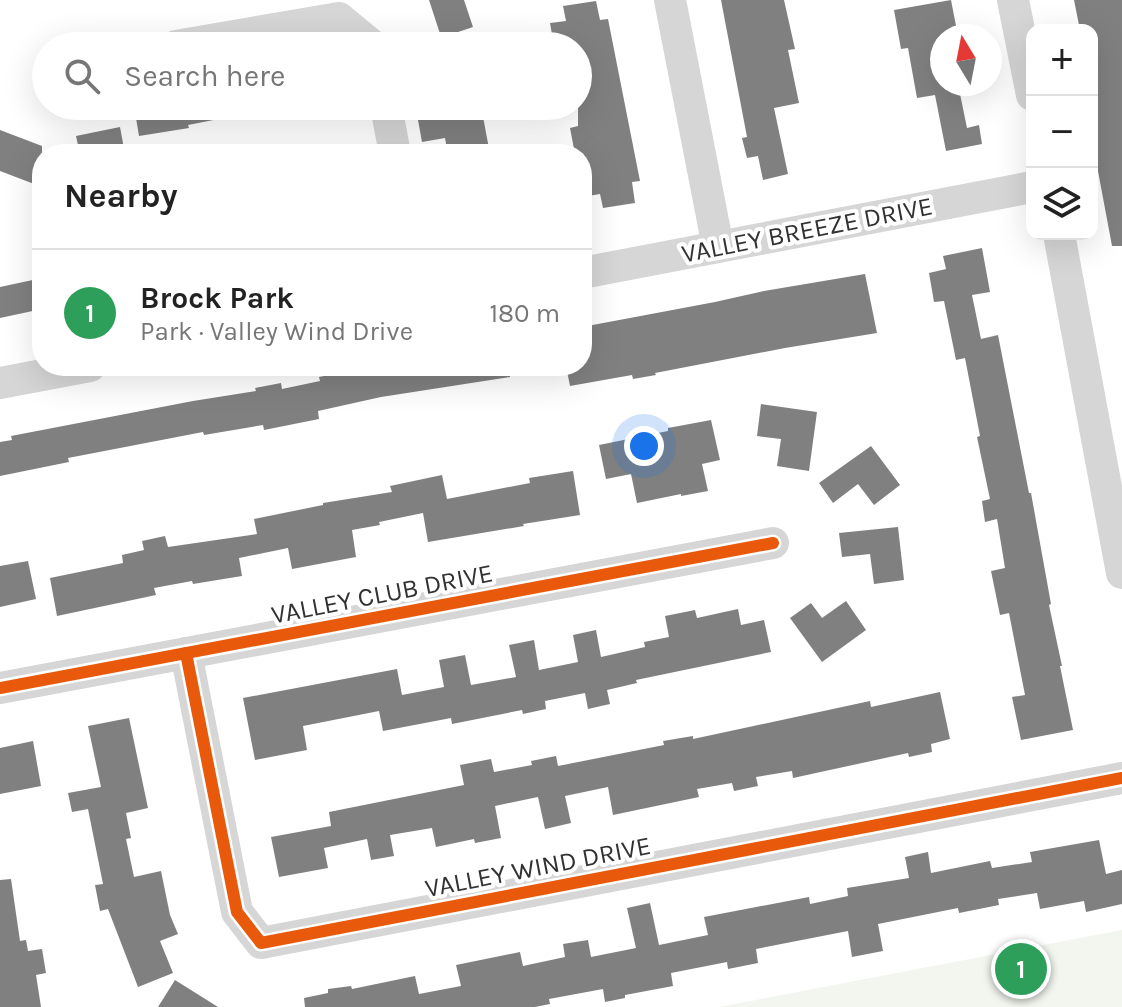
<!DOCTYPE html>
<meta charset="utf-8">
<style>
body{margin:0;font-family:Karla,sans-serif;background:#f6f6f6;color:#222}
.controls{position:absolute;right:24px;top:24px;display:grid;overflow:hidden;border-radius:16px;box-shadow:0 8px 32px #0002}
.controls button{width:72px;height:72px;display:grid;place-items:center;padding:0;border:0;border-bottom:2px solid #e0e0e0;background:#fff;color:#222;font:40px sans-serif}
.compass{position:absolute;left:930px;top:24px;width:72px;height:72px;border-radius:50%;background:#fff;box-shadow:0 8px 32px #0002;rotate:350deg}
.you{position:absolute;left:644px;top:446px;width:28px;height:28px;margin:-20px;border:6px solid #fff;border-radius:50%;background:#1a73e8;box-shadow:0 0 0 12px #1a73e833}
.badge{display:grid;place-items:center;width:52px;height:52px;border-radius:50%;background:#b45309;color:#fff;font-size:26px;font-weight:700}
.pin{position:absolute;translate:-50% -50%;border:4px solid #fff;box-shadow:0 2px 8px #0006}
.list{margin:0;padding:0;list-style:none}
h2{display:flex;justify-content:space-between;align-items:center;height:104px;margin:0;padding:0 32px;font-size:34px}
h2 small{font-size:26px;font-weight:400;color:#767676}
.list li{display:grid;grid-template-columns:52px 1fr auto;gap:24px;align-items:center;box-sizing:border-box;height:128px;padding:0 32px;border-top:2px solid #e0e0e0}
.list b{display:block;font-size:30px;white-space:nowrap}
.list p{margin:0;font-size:26px;white-space:nowrap;color:#767676}
.list em{font-size:26px;font-style:normal;color:#767676}
.icon{flex:none;width:44px;height:44px;fill:none;stroke:currentColor;stroke-width:2;stroke-linecap:round;stroke-linejoin:round}
.map{position:relative;flex:none;width:1122px;height:1007px;overflow:hidden}
.search{position:absolute;background:#fff;box-shadow:0 8px 32px #0002;left:32px;top:32px;width:560px;height:88px;display:flex;align-items:center;gap:20px;box-sizing:border-box;padding:0 28px;border-radius:44px;color:#767676;font-size:30px}
.panel{position:absolute;background:#fff;box-shadow:0 8px 32px #0002;left:32px;top:144px;width:560px;height:232px;border-radius:32px}
.map>svg:first-child{display:block}
.green{fill:#f2f6ee}
.building{fill:#808080}
.lines{fill:none;stroke-linecap:round;stroke-linejoin:round}
.minor{stroke:#d6d6d6;stroke-width:32}
.cycleway-casing{stroke:#fff;stroke-width:17}
.cycleway{stroke:#e8590c;stroke-width:12}
.labels{text-anchor:middle;dominant-baseline:central;stroke-width:8;stroke-linejoin:round;paint-order:stroke}
.street-label{font-size:26px;fill:#323232;stroke:#fff}
</style>
<div class="map">
<svg width="1122" height="1007" viewBox="0 0 1122 1007">
<rect width="100%" height="100%" fill="#fff"/>
<path class="green" d="M1122,930V1007H719Z"/>
<g class="building">
<path d="M429,0H464L473,27L458,32L461,46H444Z"/>
<path d="M721,0H784L795,49L788,50L799,103L774,108L788,174L763,180L758,156L747,158L742,138L747,137Z"/>
<path d="M951,0L958,36H942V84H958L967,128L979,125L982,144L946,151L935,95L917,98L908,48L901,49L894,10Z"/>
<path d="M1074,0H1122V246H1112L1092,139V30H1080Z"/>
<path d="M596,1L600,20L608,19L640,181L632,182L635,203L603,208L600,194L582,197V154H575L570,128L578,126V46H554L550,23L566,21L563,6Z"/>
<path d="M134,106H238L239,115L188,125L189,128L139,136Z"/>
<path d="M438,106H481L490,154H448L445,138L422,142L418,120L440,116Z"/>
<path d="M120,127L125,154H80L76,136Z"/>
<path d="M0,130L42,146V187L0,171Z"/>
<path d="M982,248L990,292L972,295L981,339L998,335L1029,493H1031L1051,604L1049,605L1062,666H1060L1073,730L1021,740L1012,697L1025,695L1009,613L1000,615L991,571L1005,568L997,519L985,522L982,501L990,499L977,437L980,436L965,358L956,360L944,301L934,302L929,273L946,269L943,256Z"/>
<path d="M865,274L877,333L785,348L655,373L656,375L633,379L632,375L570,386L566,366H582V327L715,302L764,291Z"/>
<path d="M42,278V309L0,318V287Z"/>
<path d="M375,366H509L510,377L381,397L318,411L319,419L264,430L263,425L204,435L203,432L68,458L69,462L0,476V442L12,440L11,436L193,401L256,391L255,388L281,383L282,389L320,381L319,377Z"/>
<path d="M761,404L817,412L809,471L777,466L781,439L757,436Z"/>
<path d="M711,420L720,460L702,464L708,491L681,496V494L637,503L631,474L606,479L599,445L668,431V428Z"/>
<path d="M871,446L900,485L874,505L858,484L833,503L819,483Z"/>
<path d="M573,471L580,515L523,524L524,526L428,542L423,513L379,522L380,525L352,530L356,557L292,569L288,548L239,558L242,576L193,584L192,581L154,588L156,595L57,616L50,578L123,563L122,555L144,550L142,541L165,536L168,547L257,534L254,519L323,505V503L392,492L390,486L442,475L447,499L530,483L529,478Z"/>
<path d="M898,527L904,580L874,584L870,554L842,557L839,533Z"/>
<path d="M28,561L36,599L0,607V566Z"/>
<path d="M846,601L866,630L822,662L790,618L811,603L822,618Z"/>
<path d="M738,609L741,625L764,620L771,652L636,680L637,683L607,690L610,704L588,709L585,693L545,701L546,709L523,714L522,710L452,724L451,718L383,731L379,711L303,726L307,750L255,760L243,698L397,669L402,695L444,687L439,660L465,655L471,685L516,677L509,645L534,640L539,670L578,662L573,635L596,630L601,657L645,647L644,642L669,637L665,616L695,610L697,618Z"/>
<path d="M940,692L950,739L931,744L932,752L909,757L908,753L793,778L792,771L756,777L758,786L734,791L732,783L697,789L699,797L613,815L608,787L565,796L571,823L545,829L538,797L495,806L501,838L475,843L474,839L436,847L432,828L390,835L394,856L371,860L367,839L324,848L328,868L279,877L271,837L331,826L329,812L464,785L460,765L491,759L494,772L532,765L531,761L556,756L558,766L664,745L663,741L693,736V739L870,701L871,707Z"/>
<path d="M129,718L148,808L126,813L131,838L126,839L134,877L161,871L170,915L178,934L160,941L173,973L138,987L108,909L100,911L95,885L103,884L88,809L72,812L68,793L101,787L88,726Z"/>
<path d="M33,741L41,786L0,794V748Z"/>
<path d="M1099,840L1106,874L1122,870V904L1086,912L1084,901L1040,909L1037,893L998,899L999,905L959,913L958,908L878,924L883,951L852,957L848,931L756,949L758,963L728,969L727,962L671,973L673,986L625,995V998L605,1002L603,989L549,999L550,1004L535,1007H305L304,998L328,993V989L351,986L352,989L415,976L419,994L461,986L456,965L520,952L523,966L565,957L563,944L588,940L591,957L636,948L627,908L650,903L659,945L708,935L704,917L809,897L810,904L848,896L847,888L909,878L905,857L928,852L931,873L990,861L992,868L1032,862L1030,852Z"/>
<path d="M11,879L20,941L26,940L28,951L42,949L46,973L36,975L41,1007H0V880Z"/>
<path d="M175,980L218,1007H158Z"/>
</g>
<g class="lines">
<g class="minor">
<path d="M670,0L718,247"/>
<path d="M1013,0L1032,95"/>
<path d="M176,46L339,18L373,46"/>
<path d="M386,106L395,154"/>
<path d="M1059,234L1122,573"/>
<path d="M582,273L1032,187"/>
<path d="M0,383L90,366"/>
<path d="M186,653L237,912L261,943L1122,778"/>
<path d="M0,688L773,543"/>
</g>
<g class="cycleway-casing">
<g id="cycleway">
<path d="M186,653L237,912L261,943L1122,778"/>
<path d="M0,688L773,543"/>
</g>
</g>
<use href="#cycleway" class="cycleway"/>
</g>
<g class="labels">
<g class="street-label">
<text transform="translate(807 230) rotate(-11)">VALLEY BREEZE DRIVE</text>
<text transform="translate(382 594) rotate(-11)">VALLEY CLUB DRIVE</text>
<text transform="translate(538 867) rotate(-11)">VALLEY WIND DRIVE</text>
</g>
</g>
</svg>
<div class="controls">
<button>+</button>
<button>−</button>
<button><svg class="icon" aria-label="layers" viewBox="0 0 24 24"><path d="M12 4l9 5-9 5-9-5zM3 14l9 5 9-5"/></svg></button>
</div>
<svg class="compass" viewBox="-18 -18 36 36"><path d="M0-13l5 13h-10z" fill="#e53935"/><path d="M0 13l5-13h-10z" fill="#767676"/></svg>
<div class="you"></div>
<div class="pin badge" style="left:1021px;top:969px;background:#2e9e5b">1</div>
<div class="search"><svg class="icon" aria-label="search" viewBox="0 0 24 24"><circle cx="10" cy="10" r="6"/><path d="M15 15l6 6"/></svg>Search here</div>
<section class="panel">
<h2>Nearby<small></small></h2>
<ul class="list">
<li><span class="badge" style="background:#2e9e5b">1</span><div><b>Brock Park</b><p>Park · Valley Wind Drive</p></div><em>180 m</em></li>
</ul>
</section>
</div>
